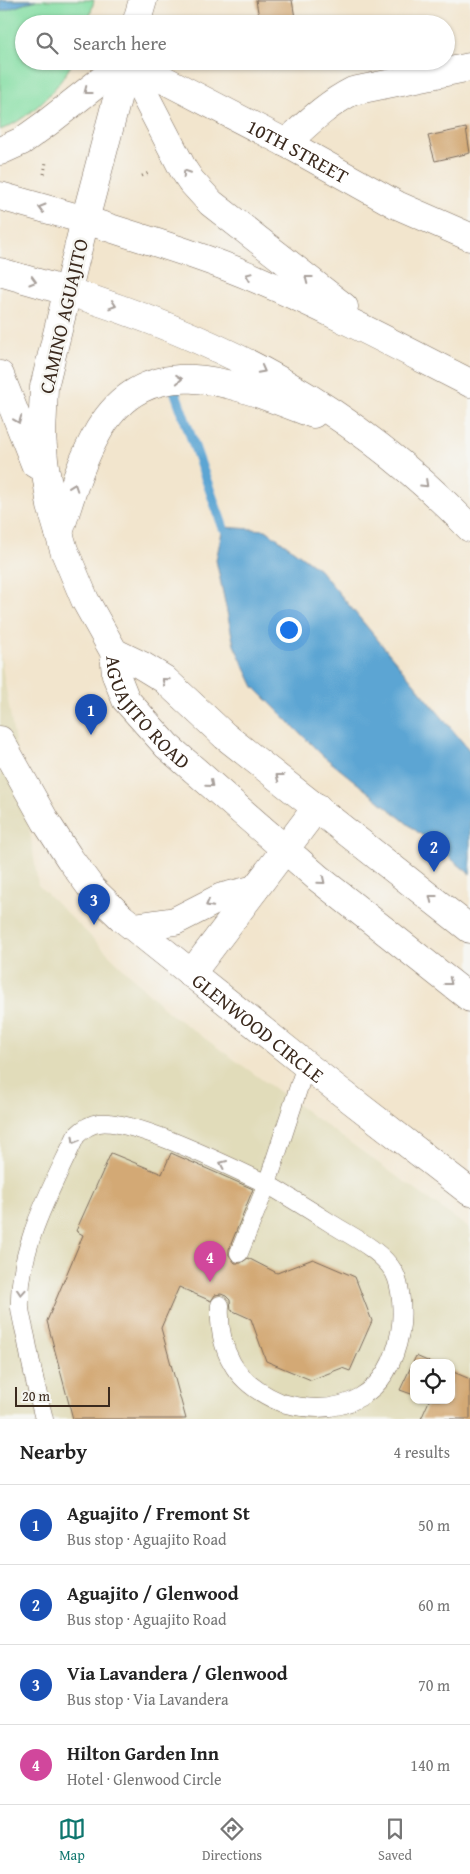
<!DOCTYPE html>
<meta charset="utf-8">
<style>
body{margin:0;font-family:"Gentium Book Plus",serif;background:#f6f6f6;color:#222}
.controls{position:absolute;right:15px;bottom:15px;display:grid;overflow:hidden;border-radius:10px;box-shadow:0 1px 4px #0004}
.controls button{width:45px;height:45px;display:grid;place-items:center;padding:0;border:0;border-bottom:1px solid #e0e0e0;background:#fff;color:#222;font:25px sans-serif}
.scale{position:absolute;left:15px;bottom:12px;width:95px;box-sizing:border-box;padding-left:5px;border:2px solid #3b2a1e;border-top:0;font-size:14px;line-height:18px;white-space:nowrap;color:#3b2a1e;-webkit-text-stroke:4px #f6f6f2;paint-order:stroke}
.you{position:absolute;left:288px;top:629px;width:18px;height:18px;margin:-12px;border:4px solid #fff;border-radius:50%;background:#1a73e8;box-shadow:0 0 0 8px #1a73e833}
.badge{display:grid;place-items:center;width:32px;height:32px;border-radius:50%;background:#0f766e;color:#fff;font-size:16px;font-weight:700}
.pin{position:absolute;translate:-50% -41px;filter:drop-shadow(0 1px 2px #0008)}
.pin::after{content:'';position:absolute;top:26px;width:18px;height:15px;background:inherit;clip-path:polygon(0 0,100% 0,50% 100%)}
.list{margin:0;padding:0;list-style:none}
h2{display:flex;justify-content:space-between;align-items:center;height:65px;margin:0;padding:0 20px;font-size:21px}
h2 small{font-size:16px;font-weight:400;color:#767676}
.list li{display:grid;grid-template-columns:32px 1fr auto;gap:15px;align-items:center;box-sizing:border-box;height:80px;padding:0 20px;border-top:1px solid #e0e0e0}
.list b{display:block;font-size:19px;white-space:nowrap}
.list p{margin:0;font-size:16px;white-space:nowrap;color:#767676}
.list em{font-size:16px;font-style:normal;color:#767676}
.icon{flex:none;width:28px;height:28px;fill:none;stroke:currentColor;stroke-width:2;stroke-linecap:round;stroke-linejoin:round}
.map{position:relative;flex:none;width:470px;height:1419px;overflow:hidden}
.search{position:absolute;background:#fff;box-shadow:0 1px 4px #0004;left:15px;right:15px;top:15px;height:55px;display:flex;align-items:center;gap:12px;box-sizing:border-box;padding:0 18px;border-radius:28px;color:#767676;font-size:19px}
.sheet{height:385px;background:#fff}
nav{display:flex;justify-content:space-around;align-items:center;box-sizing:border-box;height:70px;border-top:1px solid #e0e0e0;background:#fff;font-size:14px;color:#767676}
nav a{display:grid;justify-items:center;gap:2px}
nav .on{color:#0f766e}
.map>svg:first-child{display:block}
.built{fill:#e1dcba;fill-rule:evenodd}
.green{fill:#85dea4;stroke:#608461}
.water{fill:#5ca5d3;stroke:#4c6878}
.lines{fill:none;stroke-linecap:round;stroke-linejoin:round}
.stream{stroke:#5ca5d3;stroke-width:10}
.building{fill:#d3a974}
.service-casing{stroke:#7b6b5b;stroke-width:19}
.minor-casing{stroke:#7b6b5b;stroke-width:29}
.secondary-casing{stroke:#7b6b5b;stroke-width:29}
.primary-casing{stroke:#7b6b5b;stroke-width:29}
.motorway-casing{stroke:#7b6b5b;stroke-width:29}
.path{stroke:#7b6b5b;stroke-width:3;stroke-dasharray:1 4;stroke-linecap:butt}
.service{stroke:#fff;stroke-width:18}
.minor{stroke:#fff;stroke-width:28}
.secondary{stroke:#fff;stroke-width:28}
.primary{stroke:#fff;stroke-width:28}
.motorway{stroke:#fff;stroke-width:28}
.oneway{stroke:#a79f9a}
.labels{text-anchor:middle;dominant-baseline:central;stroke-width:5;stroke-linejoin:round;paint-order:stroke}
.street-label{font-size:20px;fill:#3b2a1e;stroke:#f6f6f2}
</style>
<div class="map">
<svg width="470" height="1419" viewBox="0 0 470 1419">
<rect width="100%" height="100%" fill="#f6f6f2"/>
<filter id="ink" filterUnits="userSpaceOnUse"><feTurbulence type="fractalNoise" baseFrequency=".02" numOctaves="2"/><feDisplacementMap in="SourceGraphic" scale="10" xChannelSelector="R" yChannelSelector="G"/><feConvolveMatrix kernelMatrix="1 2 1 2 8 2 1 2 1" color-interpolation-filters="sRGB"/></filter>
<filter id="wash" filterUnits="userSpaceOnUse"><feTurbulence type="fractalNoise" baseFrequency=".0096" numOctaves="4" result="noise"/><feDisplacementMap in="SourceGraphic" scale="20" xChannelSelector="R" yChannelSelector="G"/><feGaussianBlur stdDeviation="1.12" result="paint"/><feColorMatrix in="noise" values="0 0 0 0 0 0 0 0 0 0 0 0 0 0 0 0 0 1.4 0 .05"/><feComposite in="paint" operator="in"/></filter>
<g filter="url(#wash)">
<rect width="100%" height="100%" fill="#f2e5cd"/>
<path class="built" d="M0,653L20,772L15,815L21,773L38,885L168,1012L470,1229V1419H0ZM414,1363H451V1400H414Z"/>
<path class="green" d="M0,0H94L88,24H24V61H73C60,88 28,120 0,130Z"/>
<g class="water">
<path d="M0,0H36L0,12Z"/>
<path d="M223,527L266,530L319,569L470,751V874L322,755L254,687L234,645L216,560Z"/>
</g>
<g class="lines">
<path class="stream" d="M174,389L223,527"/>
</g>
<g id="blocks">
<g class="building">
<path d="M256,0H292L296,24H260Z"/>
<path d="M466,128L470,153L435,161L428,136Z"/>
<path d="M111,1153L162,1174L171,1153L253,1189L229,1249V1255L235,1263H241L248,1258L277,1273L313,1259L355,1277L372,1321L350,1371L342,1368L311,1380L266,1361L251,1319L231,1310L230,1300L226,1296L221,1294L215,1295L211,1301L179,1287L161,1328L186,1419H73L47,1321L83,1235L76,1231Z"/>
<path d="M416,1356L432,1363H414V1395L400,1390Z"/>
<path d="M451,1371L470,1379V1419H421L429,1401L427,1400H451Z"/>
</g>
</g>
</g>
<g filter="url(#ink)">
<use href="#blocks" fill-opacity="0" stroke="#7b6b5b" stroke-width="1"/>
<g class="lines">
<g class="service-casing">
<g id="service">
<path d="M220,1305C219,1324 222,1346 232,1363C242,1382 263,1395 282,1403C344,1419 389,1395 400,1332C403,1316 402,1287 394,1272C381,1250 353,1237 332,1224C310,1210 289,1197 267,1184L239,1253"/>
<path d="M44,1419C37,1392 31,1365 26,1337C24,1328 21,1317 20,1308C18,1246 51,1190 76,1136C82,1130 90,1124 99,1123C133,1118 232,1168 267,1184L306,1065"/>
</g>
</g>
<g class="minor-casing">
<g id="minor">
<path id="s1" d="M128,61L286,143L397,205L470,237"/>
<path d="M286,143C307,124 327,104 353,91L470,67"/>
<path id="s2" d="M0,740L46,822L70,859L92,889L122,918L306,1065L470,1192"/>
<path d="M134,927L175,921L222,897L255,889"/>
<path d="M191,974L317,807"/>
</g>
</g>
<g class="secondary-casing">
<g id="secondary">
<path d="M136,24L143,0"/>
<path d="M85,220L127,61"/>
</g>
</g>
<g class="primary-casing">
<g id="primary">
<path d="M0,151L22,141L47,123L126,61"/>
<path id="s3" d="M0,196L85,220L44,387L42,435L44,460L51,506L64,550L85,600L114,652L116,675L126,700L167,746L318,878L470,998"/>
<path d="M0,272L66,291"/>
<path d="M0,375L35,464"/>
<path d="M114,652L141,665L164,679L225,736L470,929"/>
</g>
</g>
<g class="motorway-casing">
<g id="motorway">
<path d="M127,61L183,169L191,181L211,203L344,307"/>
<path d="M85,220C144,239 204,256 261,281C332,311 401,348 470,383"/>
<path d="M66,291C225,340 354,408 470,528"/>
<path d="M59,533C70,499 80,462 99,430C151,344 240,386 313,414"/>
</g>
</g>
<g class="path">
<path d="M44,174L46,162"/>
<path d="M142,176L151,172"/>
</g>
<use href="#service" class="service"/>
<use href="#minor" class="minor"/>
<use href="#secondary" class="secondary"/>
<use href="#primary" class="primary"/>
<use href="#motorway" class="motorway"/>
</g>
<defs><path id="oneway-chevron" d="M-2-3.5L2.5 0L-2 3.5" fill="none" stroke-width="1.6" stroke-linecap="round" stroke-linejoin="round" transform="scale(1.25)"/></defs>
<g class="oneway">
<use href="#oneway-chevron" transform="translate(87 91) rotate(142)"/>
<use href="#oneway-chevron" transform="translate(186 173) rotate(-123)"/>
<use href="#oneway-chevron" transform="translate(42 208) rotate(-164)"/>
<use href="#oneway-chevron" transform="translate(249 276) rotate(-158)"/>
<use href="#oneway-chevron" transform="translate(308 279) rotate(-142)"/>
<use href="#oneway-chevron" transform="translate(33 281) rotate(16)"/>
<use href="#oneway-chevron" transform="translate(113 305) rotate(18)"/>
<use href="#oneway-chevron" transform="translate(262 370) rotate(28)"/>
<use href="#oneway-chevron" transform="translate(179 379) rotate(-4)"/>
<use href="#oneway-chevron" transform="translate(18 420) rotate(68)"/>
<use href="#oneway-chevron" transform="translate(425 484) rotate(43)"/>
<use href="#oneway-chevron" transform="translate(74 487) rotate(-71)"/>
<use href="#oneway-chevron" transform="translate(165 681) rotate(-141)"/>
<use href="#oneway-chevron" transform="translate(279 777) rotate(-142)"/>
<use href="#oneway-chevron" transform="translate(210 784) rotate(41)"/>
<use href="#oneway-chevron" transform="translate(322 881) rotate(39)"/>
<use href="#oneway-chevron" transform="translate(432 898) rotate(-142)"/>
<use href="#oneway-chevron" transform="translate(209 904) rotate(152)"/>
<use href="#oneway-chevron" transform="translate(449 982) rotate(38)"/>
<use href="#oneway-chevron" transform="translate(75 1140) rotate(120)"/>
<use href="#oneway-chevron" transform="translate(223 1164) rotate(-156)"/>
<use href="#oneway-chevron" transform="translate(21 1292) rotate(94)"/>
</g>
</g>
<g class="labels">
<g class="street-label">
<text stroke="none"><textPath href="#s1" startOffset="192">10TH STREET</textPath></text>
<text transform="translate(63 316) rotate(-77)">CAMINO AGUAJITO</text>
<text stroke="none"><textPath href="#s3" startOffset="611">AGUAJITO ROAD</textPath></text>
<text stroke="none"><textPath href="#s2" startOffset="392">GLENWOOD CIRCLE</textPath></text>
</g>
</g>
</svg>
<div class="controls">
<button><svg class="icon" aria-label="locate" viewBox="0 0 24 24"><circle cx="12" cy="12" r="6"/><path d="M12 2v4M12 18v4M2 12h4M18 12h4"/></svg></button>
</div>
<div class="scale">20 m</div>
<div class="you"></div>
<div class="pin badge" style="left:91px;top:735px;background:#1a4fb4">1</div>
<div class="pin badge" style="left:434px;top:872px;background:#1a4fb4">2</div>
<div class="pin badge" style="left:94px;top:925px;background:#1a4fb4">3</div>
<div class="pin badge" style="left:210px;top:1282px;background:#d1479c">4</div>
<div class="search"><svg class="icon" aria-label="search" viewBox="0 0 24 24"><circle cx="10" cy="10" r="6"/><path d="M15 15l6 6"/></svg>Search here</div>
</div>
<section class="sheet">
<h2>Nearby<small>4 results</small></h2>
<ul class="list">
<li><span class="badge" style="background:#1a4fb4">1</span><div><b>Aguajito / Fremont St</b><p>Bus stop · Aguajito Road</p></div><em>50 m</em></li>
<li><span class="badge" style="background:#1a4fb4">2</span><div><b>Aguajito / Glenwood</b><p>Bus stop · Aguajito Road</p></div><em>60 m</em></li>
<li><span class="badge" style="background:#1a4fb4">3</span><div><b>Via Lavandera / Glenwood</b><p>Bus stop · Via Lavandera</p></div><em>70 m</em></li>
<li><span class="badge" style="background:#d1479c">4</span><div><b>Hilton Garden Inn</b><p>Hotel · Glenwood Circle</p></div><em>140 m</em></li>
</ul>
</section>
<nav>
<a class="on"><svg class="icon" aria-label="map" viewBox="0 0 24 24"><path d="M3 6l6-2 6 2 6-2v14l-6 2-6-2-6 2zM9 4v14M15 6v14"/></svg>Map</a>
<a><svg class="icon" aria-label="directions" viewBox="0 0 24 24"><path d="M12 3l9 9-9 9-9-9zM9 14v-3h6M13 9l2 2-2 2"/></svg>Directions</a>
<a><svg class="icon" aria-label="saved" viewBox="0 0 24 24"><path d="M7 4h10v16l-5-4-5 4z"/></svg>Saved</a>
</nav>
